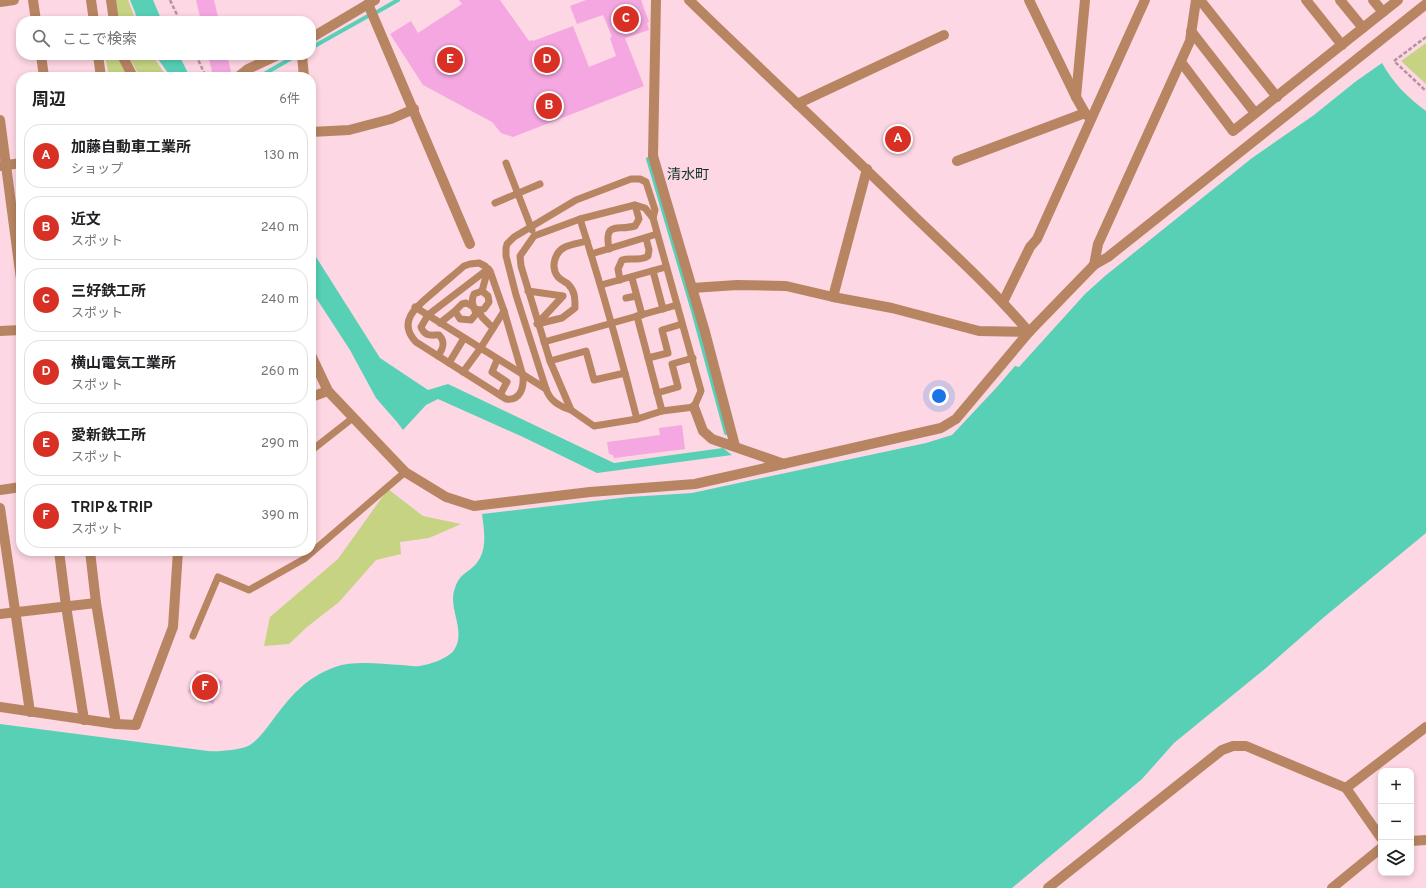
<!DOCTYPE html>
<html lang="ja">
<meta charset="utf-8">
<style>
body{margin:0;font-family:Overpass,"Noto Sans JP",sans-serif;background:#f6f6f6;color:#202124}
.controls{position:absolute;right:12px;bottom:12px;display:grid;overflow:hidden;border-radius:8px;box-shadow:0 2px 6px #0003}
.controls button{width:36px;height:36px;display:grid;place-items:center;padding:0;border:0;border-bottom:1px solid #e0e0e0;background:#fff;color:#202124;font:20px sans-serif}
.you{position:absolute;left:939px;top:396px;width:14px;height:14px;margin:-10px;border:3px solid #fff;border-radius:50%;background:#1a73e8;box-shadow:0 0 0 6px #1a73e833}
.badge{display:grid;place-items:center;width:26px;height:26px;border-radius:50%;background:#d93025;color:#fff;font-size:13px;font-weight:700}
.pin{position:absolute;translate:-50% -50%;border:2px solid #fff;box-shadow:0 1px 4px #0006}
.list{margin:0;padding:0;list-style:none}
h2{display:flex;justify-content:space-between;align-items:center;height:52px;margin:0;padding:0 16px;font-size:17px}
h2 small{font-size:13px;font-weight:400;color:#757577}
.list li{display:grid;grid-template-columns:26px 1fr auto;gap:12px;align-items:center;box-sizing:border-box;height:64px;margin:0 8px 8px;padding:0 8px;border:1px solid #e0e0e0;border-radius:16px}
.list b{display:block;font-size:15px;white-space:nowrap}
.list p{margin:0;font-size:13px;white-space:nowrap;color:#757577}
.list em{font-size:13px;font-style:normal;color:#757577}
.icon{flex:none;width:22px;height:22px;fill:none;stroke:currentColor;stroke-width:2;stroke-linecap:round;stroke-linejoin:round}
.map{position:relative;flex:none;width:1426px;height:888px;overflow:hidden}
.search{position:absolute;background:#fff;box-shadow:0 2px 6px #0003;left:16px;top:16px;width:300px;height:44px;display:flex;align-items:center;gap:10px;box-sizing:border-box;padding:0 14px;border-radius:16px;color:#757577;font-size:15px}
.panel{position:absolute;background:#fff;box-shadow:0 2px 6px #0003;left:16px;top:72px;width:300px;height:484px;border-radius:16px}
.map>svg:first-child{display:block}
.green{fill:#c5d383}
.water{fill:#57d0b5}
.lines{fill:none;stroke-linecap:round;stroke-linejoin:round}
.stream{stroke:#57d0b5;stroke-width:4}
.building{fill:#f4a7e0}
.path{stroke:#b3939e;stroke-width:2.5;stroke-dasharray:4 2;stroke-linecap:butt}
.service{stroke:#b78562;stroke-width:7}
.minor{stroke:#b78562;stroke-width:10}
.tertiary{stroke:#b78562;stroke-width:10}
.labels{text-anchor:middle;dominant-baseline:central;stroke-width:3.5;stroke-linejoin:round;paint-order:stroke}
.quarter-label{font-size:14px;fill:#103029;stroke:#fdd7e3}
</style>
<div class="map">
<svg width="1426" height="888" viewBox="0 0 1426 888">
<rect width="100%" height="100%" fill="#fdd7e3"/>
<g class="green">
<path d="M114,0H128L136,21H118Z"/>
<path d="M1426,43V84L1401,61Z"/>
<path d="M105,55H118L129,77H109Z"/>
<path d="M128,55H152L167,77H140Z"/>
<path d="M388,489L423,516L461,524L429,538L400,542L401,554L376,560L339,602L307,627L289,644L264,646L270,617L338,559Z"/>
</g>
<g class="water">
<path d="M130,0H153L162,21H137L135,12Z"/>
<path d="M155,55H179L190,77H171Z"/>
<path d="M1382,63C1393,83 1408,98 1426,111V533L1323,618L1266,668L1174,743L1142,779L1012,888H0V724L208,751C217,752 242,750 250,745C259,739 265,730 272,721C290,697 305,678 335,667C355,660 380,664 401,665C407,665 414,667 419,666C429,665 449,658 454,650C467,631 447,608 455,588C460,573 468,573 476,564C488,550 484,530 482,514L629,497L692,493L926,443L952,435L997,387L1015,366L1019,367L1085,294L1105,276L1252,158L1314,115L1355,82Z"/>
<path d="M311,249L380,358L428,390L448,384L614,463L723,448L732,455L597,473L523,437L438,399L426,405L403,430L397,422L376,398L350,350L311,290Z"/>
</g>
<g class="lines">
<g class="stream">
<path d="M377,12L398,0"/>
<path d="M311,48L368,16"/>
<path d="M259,77L297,55"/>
<path d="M648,159L693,311L726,433"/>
</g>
</g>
<g class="building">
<path d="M196,0H214L219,21H201Z"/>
<path d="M459,0H500L529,41L532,40L533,41L573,26L589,67L616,56L610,38L612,37L603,15L577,24L570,6L586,0H641L649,22L647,23L649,30L625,38L644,86L513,137L501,133L492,122L423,85L390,34L411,21L418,33L462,4Z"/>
<path d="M208,55H227L231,72L213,76Z"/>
<path d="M682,425L685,449L614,458L613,455L609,454L607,442L660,435L659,428Z"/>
<path d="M197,670L223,681L213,704L188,692Z"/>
</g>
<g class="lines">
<g class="path">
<path d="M170,0L180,21"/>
<path d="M1426,37L1394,61L1426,91"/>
<path d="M196,55L206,77"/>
<path d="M311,337L313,344"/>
</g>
<g class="service">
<path d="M506,163L532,230"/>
<path d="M495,203L540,184"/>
<path d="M635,205L645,208L653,218L701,391L694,407L662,411L637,419L594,426L571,410L550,361L521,266L520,256L534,236L580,219Z"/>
<path d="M580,219C601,285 620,352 637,419"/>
<path d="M609,249C604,221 616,231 635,226L639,219L635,205"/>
<path d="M591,254L657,234"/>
<path d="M479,263L485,266L490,271L504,311L523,376C524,388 520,401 506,399L416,342C395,320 420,304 436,290C445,282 455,274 464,266L470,264Z"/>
<path d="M653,271L663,309"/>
<path d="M632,278L642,315"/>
<path d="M620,280L618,269L622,260C631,257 640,262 648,256L649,250L646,238"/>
<path d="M601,285L666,267"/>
<path d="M482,291L488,269"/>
<path d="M528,291L563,296L538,323"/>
<path d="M626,298L636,296"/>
<path d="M415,307L546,389"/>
<path d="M479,311L482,317L493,328"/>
<path d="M637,316L662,411"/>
<path d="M440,323L455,311L460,319L471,320L476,314C474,306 470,302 474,294L482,291L488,296L489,302L484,309C474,312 475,306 466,303L462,304L455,311"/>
<path d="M537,324L562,318L575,308C575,298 575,291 568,284C565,282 561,280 558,277C550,267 555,252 565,247C572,244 580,243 587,241"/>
<path d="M544,342L677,305"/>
<path d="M438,356C443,349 446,342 439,335C430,335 425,337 421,327L428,315L488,269"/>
<path d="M648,358L668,353L662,330L682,324"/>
<path d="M497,360L492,372L507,382L500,395"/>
<path d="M550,361L586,351L594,380L625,373"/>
<path d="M449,363L464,338"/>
<path d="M463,372L480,349L504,311"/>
<path d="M657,393L678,387L672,364L693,358"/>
<path d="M571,410C559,406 550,401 546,389L516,295L506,256V248L507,244L514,237L576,200L631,179H640L646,182L655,210L653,218"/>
<path d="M312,450L354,417"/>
<path d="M193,636L218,577L249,590L304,559L405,472"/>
</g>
<g class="minor">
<path d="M33,0L36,21"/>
<path d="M91,0L94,21"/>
<path d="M111,0L114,21"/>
<path d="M656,0L653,156L705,332L735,446"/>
<path d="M689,0C764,73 841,144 916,218C955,255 994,291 1029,332"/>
<path d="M1029,0L1076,97L1085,113L1089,117"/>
<path d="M1200,0L1277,97"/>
<path d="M1306,0L1342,45"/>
<path d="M1340,0L1363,28"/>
<path d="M1373,0L1383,12"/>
<path d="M368,4L470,244"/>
<path d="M1191,31L1255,113"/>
<path d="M41,55L44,77"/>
<path d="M98,55L101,77"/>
<path d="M122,55L133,77"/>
<path d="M302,55L304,77"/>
<path d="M1181,62L1233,131L1398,0"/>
<path d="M1076,97L1085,0"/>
<path d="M797,104L944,35"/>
<path d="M0,120L21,279"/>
<path d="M311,132L349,130L391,119L414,109"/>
<path d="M957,161L1085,113"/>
<path d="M1094,265L1098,244L1190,41L1196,0"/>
<path d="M692,288L737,285L786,286L833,297L892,308L979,331L1029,332"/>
<path d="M833,297L867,169"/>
<path d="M1003,302L1030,247L1037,239L1145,0"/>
<path d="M0,331L21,330"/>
<path d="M311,355L328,391L405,472L446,497L474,506L590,492L695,484L941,428L956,419L1029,332L1094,265L1108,257L1426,4"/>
<path d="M311,397L328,391"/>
<path d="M694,407L703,431L712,439L784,464"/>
<path d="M0,490L21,487"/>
<path d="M0,508L30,712"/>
<path d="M59,551L66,606L84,720"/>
<path d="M90,551L96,603L116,724"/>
<path d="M0,614L96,603"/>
<path d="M0,707L116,724L136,725L173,627L178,551"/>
<path d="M1346,788L1426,727"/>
<path d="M1411,841L1426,840"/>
<path d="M1332,888L1381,848"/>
</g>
<g class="tertiary">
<path d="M0,2L14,0"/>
<path d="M311,38L375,0"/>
<path d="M238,77L248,69L278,55"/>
<path d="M0,166L21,163"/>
<path d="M1048,888L1222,750L1233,746H1246L1346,788L1381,838"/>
</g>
</g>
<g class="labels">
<g class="quarter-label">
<text x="688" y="175">清水町</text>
</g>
</g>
</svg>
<div class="controls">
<button>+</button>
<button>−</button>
<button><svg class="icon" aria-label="layers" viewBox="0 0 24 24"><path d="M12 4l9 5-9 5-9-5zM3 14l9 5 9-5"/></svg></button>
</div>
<div class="you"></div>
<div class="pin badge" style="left:898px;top:139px">A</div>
<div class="pin badge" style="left:549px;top:106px">B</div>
<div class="pin badge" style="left:626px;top:19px">C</div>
<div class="pin badge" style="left:547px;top:60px">D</div>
<div class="pin badge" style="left:450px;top:60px">E</div>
<div class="pin badge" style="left:205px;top:687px">F</div>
<div class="search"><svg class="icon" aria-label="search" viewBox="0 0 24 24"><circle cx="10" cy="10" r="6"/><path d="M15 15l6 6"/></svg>ここで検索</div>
<section class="panel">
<h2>周辺<small>6件</small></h2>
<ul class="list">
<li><span class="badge">A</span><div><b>加藤自動車工業所</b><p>ショップ</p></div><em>130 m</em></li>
<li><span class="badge">B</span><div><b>近文</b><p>スポット</p></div><em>240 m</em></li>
<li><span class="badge">C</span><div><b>三好鉄工所</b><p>スポット</p></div><em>240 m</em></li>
<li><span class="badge">D</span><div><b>横山電気工業所</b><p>スポット</p></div><em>260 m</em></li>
<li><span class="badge">E</span><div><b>愛新鉄工所</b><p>スポット</p></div><em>290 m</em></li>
<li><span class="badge">F</span><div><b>TRIP＆TRIP</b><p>スポット</p></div><em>390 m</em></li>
</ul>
</section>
</div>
